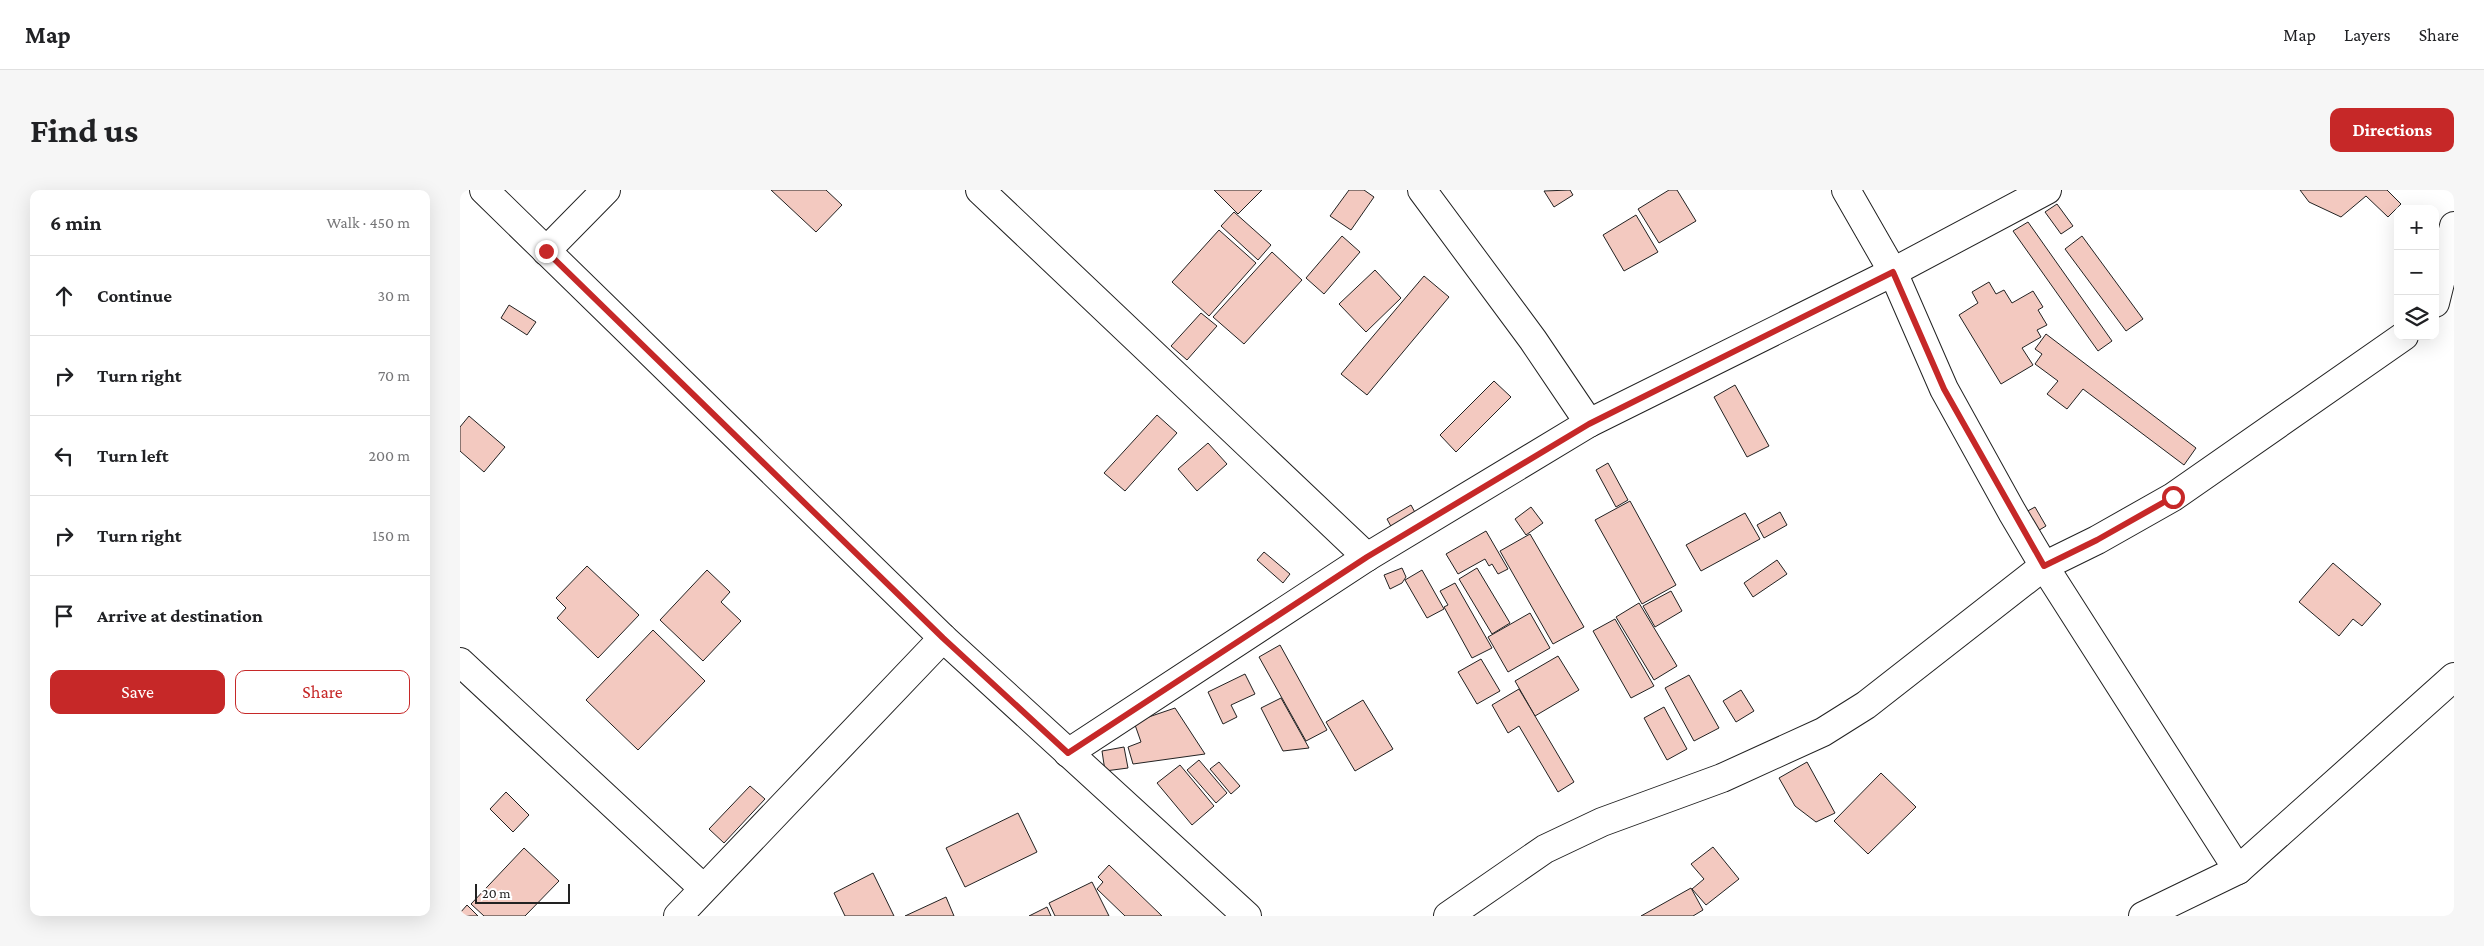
<!DOCTYPE html>
<meta charset="utf-8">
<style>
body{margin:0;font-family:"Crimson Pro",serif;background:#f6f6f6;color:#202124}
.controls{position:absolute;right:15px;top:15px;display:grid;overflow:hidden;border-radius:10px;box-shadow:0 5px 20px #0002}
.controls button{width:45px;height:45px;display:grid;place-items:center;padding:0;border:0;border-bottom:1px solid #e0e0e0;background:#fff;color:#202124;font:25px sans-serif}
.scale{position:absolute;left:15px;bottom:12px;width:95px;box-sizing:border-box;padding-left:5px;border:2px solid #222;border-top:0;font-size:14px;line-height:18px;white-space:nowrap;color:#222;-webkit-text-stroke:4px #fff;paint-order:stroke}
.stop{position:absolute;width:15px;height:15px;margin:-11px;border:4px solid #c62828;border-radius:50%;background:#fff}
.stop.end{background:#c62828;border-color:#fff;box-shadow:0 1px 5px #0008}
.list{margin:0;padding:0;list-style:none}
h2{display:flex;justify-content:space-between;align-items:center;height:65px;margin:0;padding:0 20px;font-size:21px}
h2 small{font-size:16px;font-weight:400;color:#757577}
.list li{display:grid;grid-template-columns:32px 1fr auto;gap:15px;align-items:center;box-sizing:border-box;height:80px;padding:0 20px;border-top:1px solid #e0e0e0}
.list b{display:block;font-size:19px;white-space:nowrap}
.list em{font-size:16px;font-style:normal;color:#757577}
.actions{display:flex;gap:10px;padding:15px 20px}
.actions a{flex:1;padding:11px 0;border:1px solid #c62828;border-radius:10px;text-align:center;font-size:18px;color:#c62828}
.actions .main{background:#c62828;color:#fff}
.icon{flex:none;width:28px;height:28px;fill:none;stroke:currentColor;stroke-width:2;stroke-linecap:round;stroke-linejoin:round}
.map{position:relative;flex:none;width:1994px;height:726px;overflow:hidden;border-radius:10px}
header{display:flex;align-items:center;gap:30px;box-sizing:border-box;height:70px;padding:0 25px;background:#fff;border-bottom:1px solid #e0e0e0}
header strong{font-size:24px}
nav{display:flex;gap:28px;margin-inline-start:auto;font-size:18px}
.intro{display:flex;align-items:center;justify-content:space-between;box-sizing:border-box;height:120px;padding:0 30px}
h1{margin:0;font-size:35px}
.button{padding:12px 22px;border-radius:10px;background:#c62828;color:#fff;font-size:18px;font-weight:700}
main{display:flex;gap:30px;padding:0 30px}
aside{flex:1;background:#fff;border-radius:10px;box-shadow:0 5px 20px #0002}
.map>svg:first-child{display:block}
.building{fill:#f3c9c0;stroke:#222}
.lines{fill:none;stroke-linecap:round;stroke-linejoin:round}
.minor-casing{stroke:#222;stroke-width:30}
.minor{stroke:#fff;stroke-width:28}
.route{stroke:#c62828;stroke-width:6}
</style>
<header>
<strong>Map</strong>
<nav><a>Map</a><a>Layers</a><a>Share</a></nav>
</header>
<div class="intro"><h1>Find us</h1><a class="button">Directions</a></div>
<main>
<aside>
<h2>6 min<small>Walk · 450 m</small></h2>
<ul class="list">
<li><svg class="icon" aria-label="ahead" viewBox="0 0 24 24"><path d="M12 20V5M6 11l6-6 6 6"/></svg><div><b>Continue</b></div><em>30 m</em></li>
<li><svg class="icon" aria-label="right" viewBox="0 0 24 24"><path d="M7 20v-9h11M14 6l5 5-5 5"/></svg><div><b>Turn right</b></div><em>70 m</em></li>
<li><svg class="icon" aria-label="left" viewBox="0 0 24 24"><path d="M17 20v-9H6M10 6l-5 5 5 5"/></svg><div><b>Turn left</b></div><em>200 m</em></li>
<li><svg class="icon" aria-label="right" viewBox="0 0 24 24"><path d="M7 20v-9h11M14 6l5 5-5 5"/></svg><div><b>Turn right</b></div><em>150 m</em></li>
<li><svg class="icon" aria-label="arrive" viewBox="0 0 24 24"><path d="M6 21V4h12l-3 4 3 4H6"/></svg><div><b>Arrive at destination</b></div></li>
</ul>
<div class="actions"><a class="main">Save</a><a>Share</a></div>
</aside>
<div class="map">
<svg width="1994" height="726" viewBox="0 0 1994 726">
<rect width="100%" height="100%" fill="#fff"/>
<g class="building">
<path d="M311,0H366L382,15L356,42Z"/>
<path d="M754,0H802L778,24Z"/>
<path d="M889,0H904L914,7L891,40L870,26Z"/>
<path d="M1110,0L1113,5L1094,17L1084,1Z"/>
<path d="M1209,0H1217L1236,31L1199,53L1178,19Z"/>
<path d="M1840,0H1927L1941,14L1928,27L1906,6L1881,27L1849,12Z"/>
<path d="M1597,14L1613,36L1601,44L1585,22Z"/>
<path d="M774,22L811,55L798,70L761,36Z"/>
<path d="M1176,25L1198,62L1164,81L1143,45Z"/>
<path d="M1568,32L1652,151L1638,161L1553,41Z"/>
<path d="M759,40L796,73L749,126L712,92Z"/>
<path d="M882,46L900,62L864,104L846,88Z"/>
<path d="M1622,46L1683,129L1666,141L1605,59Z"/>
<path d="M812,62L842,90L784,154L753,127Z"/>
<path d="M915,80L941,108L906,142L879,114Z"/>
<path d="M964,86L989,107L907,205L881,184Z"/>
<path d="M1529,92L1536,104L1544,100L1552,113L1573,101L1583,117L1578,120L1587,135L1577,140L1581,147L1562,158L1573,175L1541,194L1499,125L1518,113L1512,102Z"/>
<path d="M49,115L76,132L67,145L41,128Z"/>
<path d="M741,123L757,136L727,170L711,156Z"/>
<path d="M1586,144L1736,258L1724,275L1623,199L1607,219L1587,204L1598,191L1575,174L1582,164L1575,159Z"/>
<path d="M1034,191L1051,207L996,262L980,245Z"/>
<path d="M1275,195L1309,256L1287,267L1254,207Z"/>
<path d="M697,225L717,243L665,301L644,283Z"/>
<path d="M9,226L45,257L24,282L0,261V237Z"/>
<path d="M748,253L767,274L737,301L718,279Z"/>
<path d="M1148,273L1168,310L1156,317L1136,280Z"/>
<path d="M1170,311L1216,395L1182,414L1135,330Z"/>
<path d="M951,315L958,328L934,342L927,329Z"/>
<path d="M1071,317L1083,333L1066,345L1055,329Z"/>
<path d="M1575,317L1586,336L1576,342L1564,323Z"/>
<path d="M1320,322L1327,335L1304,348L1297,335Z"/>
<path d="M1285,323L1300,349L1241,381L1226,355Z"/>
<path d="M1026,341L1048,379L1038,384L1032,374L1029,376L1025,369L998,384L986,364Z"/>
<path d="M1070,344L1124,437L1093,454L1040,361Z"/>
<path d="M804,362L830,384L823,393L797,370Z"/>
<path d="M1317,370L1327,384L1293,407L1284,393Z"/>
<path d="M1873,373L1921,414L1902,436L1893,429L1879,446L1839,412Z"/>
<path d="M127,376L179,425L138,468L97,428L106,418L96,408Z"/>
<path d="M942,378L946,387L942,393L930,399L924,385Z"/>
<path d="M1017,378L1050,433L1032,444L999,389Z"/>
<path d="M247,380L270,402L261,412L281,431L243,471L200,430Z"/>
<path d="M962,380L984,419L967,428L945,390Z"/>
<path d="M995,393L1032,458L1012,468L984,417L988,415L980,401Z"/>
<path d="M1211,401L1222,421L1195,437L1183,416Z"/>
<path d="M1179,413L1217,476L1194,490L1156,427Z"/>
<path d="M1070,423L1090,458L1048,482L1028,447Z"/>
<path d="M1155,429L1194,496L1171,508L1133,441Z"/>
<path d="M193,440L245,491L178,560L126,510Z"/>
<path d="M820,455L867,540L846,551L799,467Z"/>
<path d="M1098,466L1119,500L1075,526L1055,491Z"/>
<path d="M1021,469L1040,501L1017,514L998,482Z"/>
<path d="M785,484L795,504L771,515L777,527L763,534L748,502Z"/>
<path d="M1229,485L1259,538L1234,551L1205,498Z"/>
<path d="M1059,499L1114,592L1098,602L1059,536L1048,543L1032,515Z"/>
<path d="M1281,500L1294,521L1276,532L1263,511Z"/>
<path d="M821,508L849,558L823,561L801,518Z"/>
<path d="M903,510L933,559L895,581L866,532Z"/>
<path d="M1204,517L1227,559L1207,570L1184,528Z"/>
<path d="M715,518L745,564L673,574L668,557L681,552L674,532Z"/>
<path d="M664,557L668,578L645,581L642,561Z"/>
<path d="M739,570L767,603L756,613L727,580Z"/>
<path d="M759,572L780,596L771,604L750,579Z"/>
<path d="M1347,572L1375,623L1356,632L1335,616L1319,588Z"/>
<path d="M720,575L754,616L732,635L697,593Z"/>
<path d="M1421,583L1456,617L1408,664L1374,631Z"/>
<path d="M290,596L305,609L264,653L249,639Z"/>
<path d="M46,602L69,625L53,642L30,619Z"/>
<path d="M558,623L577,662L505,697L486,658Z"/>
<path d="M1253,657L1279,689L1246,715L1232,699L1244,689L1231,674Z"/>
<path d="M64,658L99,691L65,726H24L11,714Z"/>
<path d="M649,675L702,726H665L637,699L643,692L638,687Z"/>
<path d="M413,683L434,726H385L374,703Z"/>
<path d="M632,692L649,726H595L589,713Z"/>
<path d="M1231,698L1243,720L1233,726H1181Z"/>
<path d="M486,707L494,726H445Z"/>
<path d="M7,715L18,726H0V723Z"/>
<path d="M587,717L591,726H569Z"/>
</g>
<g class="lines">
<g class="minor-casing">
<g id="minor">
<path d="M24,0L483,448L787,726"/>
<path d="M520,0L907,367"/>
<path d="M962,0L1073,150L1129,233L1433,82L1587,0"/>
<path d="M1386,0L1433,82L1484,199L1552,322L1584,376L1778,680"/>
<path d="M86,61L146,0"/>
<path d="M1975,113L1994,36"/>
<path d="M0,472L243,698"/>
<path d="M608,563L907,367L1129,233"/>
<path d="M218,726L483,448"/>
<path d="M988,726L1085,659L1142,632L1262,588L1363,542L1406,515L1584,376L1637,350L1713,307L1944,146"/>
<path d="M1683,726L1778,680L1994,487"/>
</g>
</g>
<use href="#minor" class="minor"/>
</g>
<g class="lines">
<path class="route" d="M86,61L483,448L608,563L907,367L1129,234L1433,82L1484,199L1584,376L1637,350L1713,307"/>
</g>
</svg>
<div class="controls">
<button>+</button>
<button>−</button>
<button><svg class="icon" aria-label="layers" viewBox="0 0 24 24"><path d="M12 4l9 5-9 5-9-5zM3 14l9 5 9-5"/></svg></button>
</div>
<div class="scale">20 m</div>
<div class="stop" style="left:1713px;top:307px"></div>
<div class="stop end" style="left:86px;top:61px"></div>
</div>
</main>
